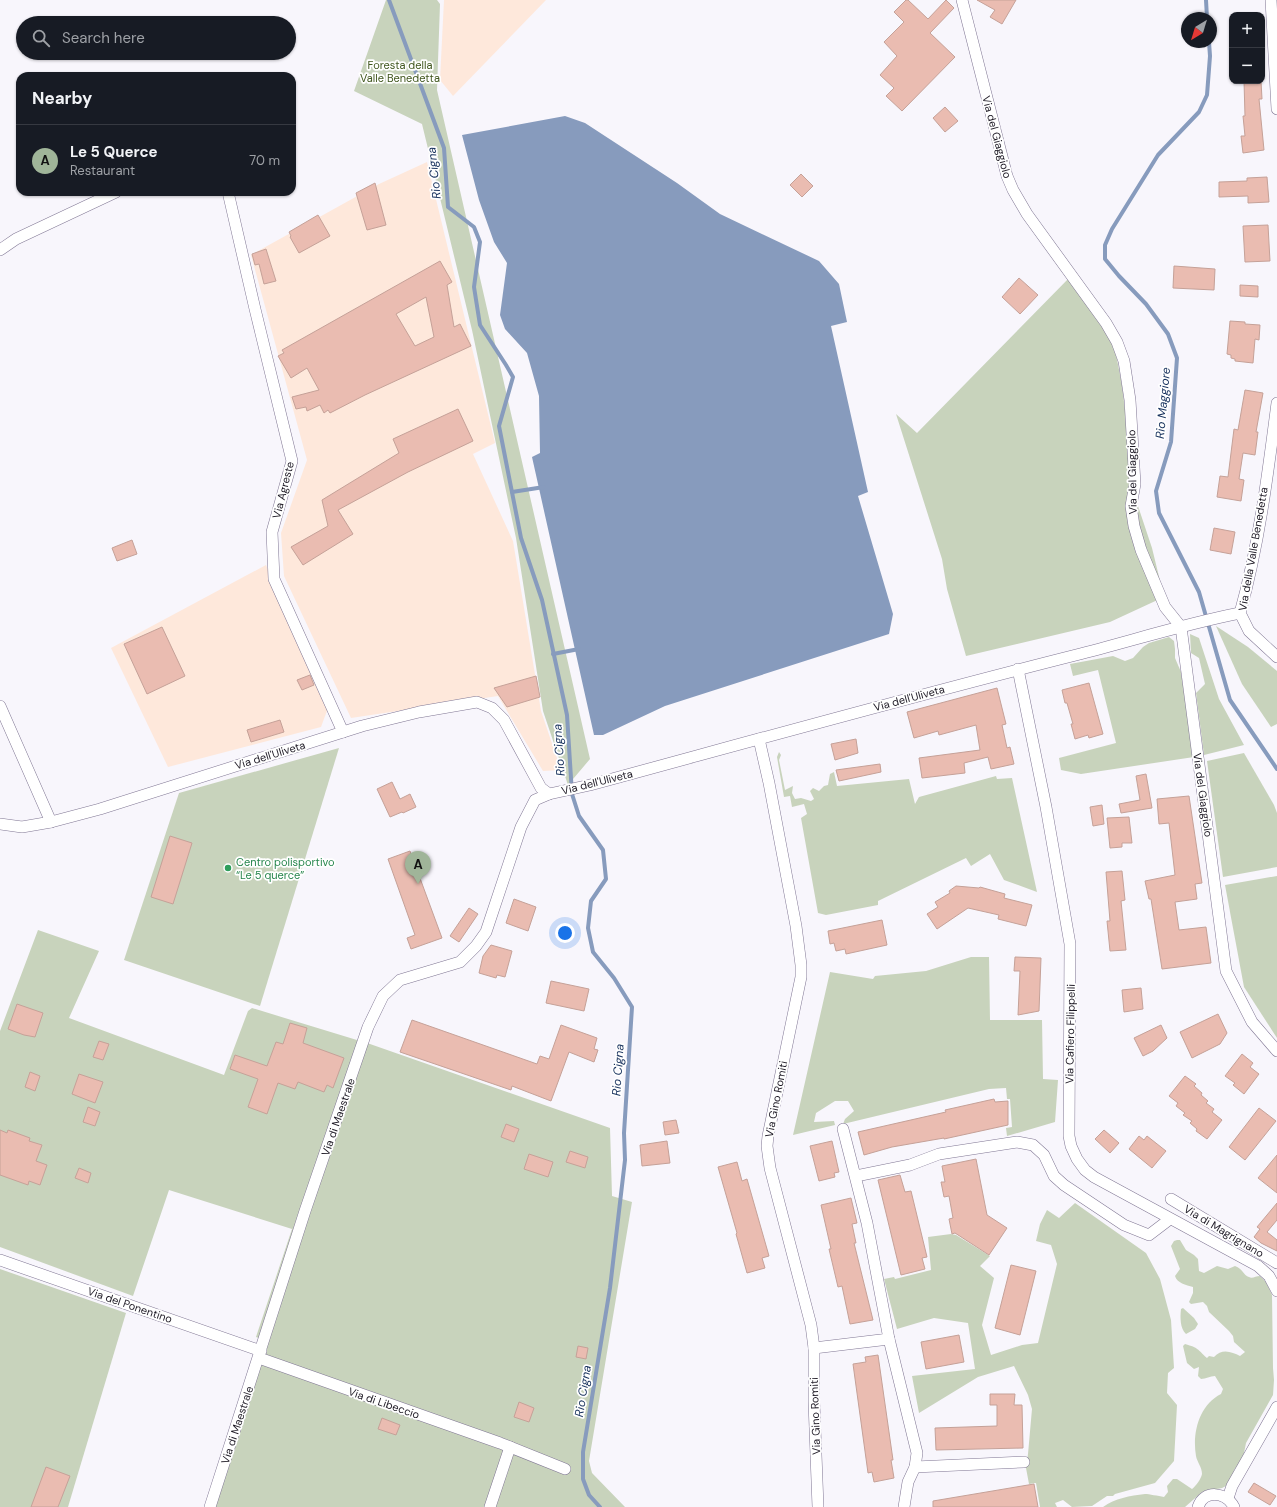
<!DOCTYPE html>
<meta charset="utf-8">
<style>
body{margin:0;font-family:"DM Sans",sans-serif;background:#20242c;color:#f1f3f6}
.controls{position:absolute;right:12px;top:12px;display:grid;overflow:hidden;border-radius:8px;box-shadow:0 1px 3px #0004}
.controls button{width:36px;height:36px;display:grid;place-items:center;padding:0;border:0;border-bottom:1px solid #363941;background:#171b24;color:#f1f3f6;font:20px sans-serif}
.compass{position:absolute;left:1181px;top:12px;width:36px;height:36px;border-radius:50%;background:#171b24;box-shadow:0 1px 3px #0004;rotate:218deg}
.you{position:absolute;left:565px;top:933px;width:14px;height:14px;margin:-10px;border:3px solid #fff;border-radius:50%;background:#1a73e8;box-shadow:0 0 0 6px #1a73e833}
.badge{display:grid;place-items:center;width:26px;height:26px;border-radius:50%;background:#a0b599;color:#111;font-size:13px;font-weight:700}
.pin{position:absolute;translate:-50% -33px;filter:drop-shadow(0 1px 2px #0008)}
.pin::after{content:'';position:absolute;top:21px;width:14px;height:12px;background:inherit;clip-path:polygon(0 0,100% 0,50% 100%)}
.list{margin:0;padding:0;list-style:none}
h2{display:flex;justify-content:space-between;align-items:center;height:52px;margin:0;padding:0 16px;font-size:17px}
h2 small{font-size:13px;font-weight:400;color:#9ea1a6}
.list li{display:grid;grid-template-columns:26px 1fr auto;gap:12px;align-items:center;box-sizing:border-box;height:72px;padding:0 16px;border-top:1px solid #363941}
.list b{display:block;font-size:15px;white-space:nowrap}
.list p{margin:0;font-size:13px;white-space:nowrap;color:#9ea1a6}
.list em{font-size:13px;font-style:normal;color:#9ea1a6}
.icon{flex:none;width:22px;height:22px;fill:none;stroke:currentColor;stroke-width:2;stroke-linecap:round;stroke-linejoin:round}
.map{position:relative;flex:none;width:1277px;height:1507px;overflow:hidden}
.search{position:absolute;background:#171b24;box-shadow:0 1px 3px #0004;left:16px;top:16px;width:280px;height:44px;display:flex;align-items:center;gap:10px;box-sizing:border-box;padding:0 14px;border-radius:22px;color:#9ea1a6;font-size:15px}
.panel{position:absolute;background:#171b24;box-shadow:0 1px 3px #0004;left:16px;top:72px;width:280px;height:124px;border-radius:12px}
.map>svg:first-child{display:block}
.industrial{fill:#fee8db}
.green{fill:#c8d3bc}
.water{fill:#879bbd}
.lines{fill:none;stroke-linecap:round;stroke-linejoin:round}
.stream{stroke:#879bbd;stroke-width:4}
.building{fill:#eabcb1;stroke:#c5a198;fill-rule:evenodd}
.street-casing{stroke:#807794;stroke-width:12}
.street{stroke:#fff;stroke-width:11}
.leisure-dot{fill:#2e9e5b;stroke:#fff;stroke-width:1.5}
.labels{text-anchor:middle;dominant-baseline:central;stroke-width:3.5;stroke-linejoin:round;paint-order:stroke}
.park-label{font-size:11px;fill:#41571f;stroke:#fff}
.street-label{font-size:11px;fill:#1e1a25;stroke:#fff}
.leisure-label{font-size:11px;fill:#27864d;stroke:#fff;text-anchor:start}
.water-label{font-size:12px;font-style:italic;fill:#16305c;stroke:#fff}
</style>
<div class="map">
<svg width="1277" height="1507" viewBox="0 0 1277 1507">
<rect width="100%" height="100%" fill="#f8f6fc"/>
<g class="industrial">
<path d="M444,0H546L453,96L440,80Z"/>
<path d="M427,162L495,443L473,454L513,541L541,711L561,770L543,771L498,696L351,718L284,576L281,533L307,460L251,255L379,184Z"/>
<path d="M266,565L328,708L321,727L168,767L111,648Z"/>
</g>
<g class="green">
<path d="M386,0H437L440,4L437,90L590,759L568,785L543,711L516,538L472,330L422,124L354,91Z"/>
<path d="M1070,277L1091,305L1115,349L1122,385L1136,500L1152,548L1164,597L1110,622L966,656L947,589L942,559L896,414L917,433Z"/>
<path d="M1216,626L1248,647L1277,671V724L1271,727L1242,684Z"/>
<path d="M1190,634L1199,638L1219,699L1244,745L1204,755L1196,693L1205,684L1199,658L1191,653Z"/>
<path d="M1169,637L1174,641L1175,649V658L1181,672L1194,757L1081,774L1061,770L1059,758L1116,743L1098,670L1073,676L1070,664L1113,656L1125,661L1133,658L1143,647L1149,643Z"/>
<path d="M339,748L260,1006L124,960L179,793Z"/>
<path d="M779,752L781,755L779,760L785,790L793,786L792,793L795,799L801,798L811,801L814,799L810,791L813,788L819,791L824,786L828,785L830,774L834,772L837,786L909,779L915,804L919,797L996,776L997,779L1012,778L1037,892L1004,880L990,854L971,866L966,858L878,901V905L826,915L818,913L801,818L807,814L804,804L792,807L790,796L784,797L777,757Z"/>
<path d="M1244,753L1274,805L1277,813V867L1223,877L1207,761Z"/>
<path d="M1277,876V1038L1244,987L1225,885Z"/>
<path d="M38,930L99,951L69,1018L224,1075L248,1011L252,1008L370,1044L610,1128L612,1196L632,1202L589,1461L592,1473L625,1507H214L268,1342L256,1337L292,1229L169,1190L133,1296L0,1247V1031Z"/>
<path d="M971,957H989L990,1020H1042L1043,1079L1058,1080L1055,1122L1007,1136L1006,1128L1012,1127L1010,1099H1007L1006,1088L989,1089L843,1124L845,1119L854,1111L848,1101H835L816,1113L814,1122L834,1121L835,1125L793,1135L830,972L873,979L875,976L926,971Z"/>
<path d="M1075,1203L1146,1253L1160,1279L1171,1320L1174,1368L1168,1373L1167,1393L1177,1405L1174,1461L1155,1483L1115,1494L1113,1496H1107L1092,1506L1072,1507L1063,1500L1055,1503L1057,1507H1040L1036,1483L1029,1484L1026,1468L1028,1454L1032,1409L1028,1395L1014,1366L978,1377L919,1413L912,1376L975,1369L968,1323L934,1318L897,1329L884,1279L894,1277L895,1279L931,1270L928,1237L951,1234L956,1235L990,1256L980,1266L994,1278L982,1325L991,1355L1022,1345L1038,1343L1057,1264L1051,1245L1036,1241L1040,1224L1047,1210L1059,1218Z"/>
<path d="M1177,1240H1180L1186,1250L1194,1255L1198,1259L1199,1271L1204,1273L1217,1266L1228,1269L1235,1266C1243,1269 1243,1275 1249,1277C1252,1279 1256,1276 1260,1276L1266,1282L1272,1295L1273,1368L1274,1380L1273,1395L1246,1443L1243,1458L1234,1470L1233,1478L1228,1485L1222,1488L1202,1492L1185,1507H1103C1115,1498 1130,1496 1145,1494C1149,1494 1158,1496 1164,1497L1168,1492L1167,1486L1173,1479H1177L1192,1489C1196,1486 1201,1479 1202,1474C1202,1467 1197,1462 1196,1456C1192,1433 1199,1405 1221,1394L1223,1389L1215,1376C1210,1376 1206,1379 1201,1379L1198,1376L1199,1367L1194,1369L1187,1363L1183,1346L1185,1344C1199,1348 1197,1349 1207,1358L1209,1356L1214,1357C1222,1348 1232,1352 1240,1356L1245,1352L1234,1342L1233,1336L1229,1331L1209,1312L1207,1306L1203,1302L1191,1304L1189,1302L1193,1293V1287C1186,1285 1177,1283 1175,1276L1180,1269L1171,1246L1174,1241Z"/>
<path d="M0,1269L126,1313L68,1507H0Z"/>
<path d="M1183,1308L1194,1318L1198,1324L1195,1329L1186,1334C1180,1329 1180,1317 1181,1309Z"/>
</g>
<path class="water" d="M565,116L585,123L677,183L720,214L819,261L839,284L847,322L831,326L868,492L858,496L893,614L889,634L665,706L603,735H594L532,457L540,453L539,396L527,353L505,329L500,315L507,263L494,242L479,200L462,135Z"/>
<g class="lines">
<g class="stream">
<path d="M389,0L444,148L448,207L474,227L480,242L474,287L480,325L506,365L513,377L499,426L521,538L542,600L567,715L572,794L579,816L603,850L606,879L591,901L588,928L593,952L614,978L632,1007L624,1133L625,1160L610,1288L583,1452V1479L589,1495L600,1507"/>
<path d="M1206,0L1207,18"/>
<path d="M1209,42L1210,56L1207,95L1199,112L1158,155L1112,229L1105,245V259L1119,276L1146,304L1168,334L1177,358L1171,442L1156,491L1159,513L1199,592L1230,700L1277,769"/>
<path d="M512,492L544,487"/>
<path d="M553,654L579,649"/>
</g>
</g>
<g class="building">
<path d="M906,0H908L928,19L946,0L954,8L930,33L955,57L902,111L886,96L894,88L880,75L897,56L884,42L904,22L894,12Z"/>
<path d="M977,0H1016L1002,24L990,17L995,10Z"/>
<path d="M1244,81H1261L1262,99H1259L1264,150L1243,153L1241,136H1245L1243,116H1245Z"/>
<path d="M945,107L958,121L945,132L933,118Z"/>
<path d="M801,174L813,186L802,197L790,185Z"/>
<path d="M1267,177L1269,202L1248,203V196L1219,197V182L1247,181V178Z"/>
<path d="M375,183L386,225L367,230L356,193Z"/>
<path d="M318,215L330,236L299,253L290,237L291,236L289,232Z"/>
<path d="M1268,225L1270,261L1245,262L1243,226Z"/>
<path d="M266,249L276,281L264,284L259,264L255,265L252,254Z"/>
<path d="M440,261L452,282L447,285L454,327L460,324L471,346L365,395L330,413L328,410L324,413L320,405L307,411L306,407L296,409L292,397L319,390L307,368L291,378L278,356L284,353L282,350ZM426,297L434,337L415,346L396,314Z"/>
<path d="M1174,266L1215,269L1214,290L1173,288Z"/>
<path d="M1019,278L1038,295L1020,314L1002,297Z"/>
<path d="M1240,285L1258,286V297L1240,296Z"/>
<path d="M1230,321L1245,322V324L1260,325L1259,340L1255,339L1253,363L1235,361V359L1231,358V355L1227,354Z"/>
<path d="M1245,390L1263,393L1256,432H1258L1255,455L1243,453L1239,479L1244,480L1241,501L1217,497L1220,476L1228,477L1234,429L1238,430Z"/>
<path d="M458,409L473,441L408,472L338,510L353,534L303,565L291,547L328,526L322,500L399,453L393,439Z"/>
<path d="M1214,528L1235,532L1231,554L1210,550Z"/>
<path d="M132,540L137,554L117,561L112,548Z"/>
<path d="M162,627L185,676L147,694L124,644Z"/>
<path d="M310,675L314,685L302,690L297,680Z"/>
<path d="M536,676L540,697L507,707L494,688Z"/>
<path d="M1089,683L1103,734L1089,738L1088,735L1075,739L1071,724H1073L1067,703H1065L1062,690Z"/>
<path d="M997,688L1006,724L1002,725L1007,748L1010,747L1014,764L991,769L988,757L964,763L965,773L922,778L919,758L980,750L976,725L939,735L938,731L914,738L907,712Z"/>
<path d="M280,720L284,732L251,742L247,730Z"/>
<path d="M856,739L858,753L835,760L831,744Z"/>
<path d="M880,764L881,772L839,781L836,770Z"/>
<path d="M1146,774L1152,808L1121,813L1119,804L1140,800L1136,776Z"/>
<path d="M392,782L400,799L410,794L416,807L403,813L402,812L390,817L377,789Z"/>
<path d="M1189,796L1202,883L1195,884L1197,899L1175,902L1179,930L1206,927L1211,963L1162,969L1151,899H1149L1145,881L1175,875L1169,823L1159,824L1157,799Z"/>
<path d="M1102,805L1104,824L1093,826L1090,807Z"/>
<path d="M1129,817L1132,843H1122V847L1110,848L1107,818Z"/>
<path d="M170,836L192,843L173,904L151,897Z"/>
<path d="M410,851L442,938L411,949L407,938L415,935L388,859Z"/>
<path d="M1122,871L1125,900L1121,901L1126,950L1110,951L1107,921H1110L1106,872Z"/>
<path d="M956,886L979,888L980,887L1005,894L1004,898L1032,905L1026,926L998,919L999,915L968,908L937,929L927,914L938,907L935,902L950,893L949,891Z"/>
<path d="M514,899L536,907L528,931L506,923Z"/>
<path d="M469,908L478,914L459,942L450,936Z"/>
<path d="M882,920L887,945L846,954L845,949L836,951L834,943L830,944L828,931Z"/>
<path d="M491,945L512,951L505,977L497,975L496,978L479,973L483,956Z"/>
<path d="M1015,957L1041,958L1039,1011L1018,1015L1020,971H1014Z"/>
<path d="M551,981L589,989L584,1011L546,1003Z"/>
<path d="M1141,988L1143,1009L1124,1012L1122,990Z"/>
<path d="M17,1004L43,1013L35,1037L24,1035L8,1029Z"/>
<path d="M1218,1014L1227,1033L1220,1044L1192,1058L1180,1032Z"/>
<path d="M412,1020L537,1064L540,1056L549,1059L561,1025L597,1038L594,1049L598,1050L594,1062L569,1052L551,1101L512,1086L511,1090L400,1052Z"/>
<path d="M290,1023L307,1028L303,1043L344,1058L333,1088L327,1085L324,1092L298,1082L295,1089L278,1083L267,1114L248,1107L258,1079L230,1069L235,1055L267,1066L276,1042L283,1044Z"/>
<path d="M1161,1025L1167,1038L1153,1051L1143,1056L1134,1038Z"/>
<path d="M99,1041L109,1044L103,1060L93,1057Z"/>
<path d="M1242,1054L1253,1063L1250,1067L1259,1074L1244,1094L1233,1085L1235,1083L1225,1076Z"/>
<path d="M30,1072L40,1076L35,1091L25,1087Z"/>
<path d="M79,1074L103,1082L95,1103L72,1094Z"/>
<path d="M1185,1076L1196,1084L1194,1086L1202,1093L1201,1095L1208,1101L1206,1103L1214,1109L1212,1112L1222,1120L1207,1139L1196,1131L1197,1129L1190,1123L1192,1121L1183,1115L1185,1113L1176,1106L1178,1103L1169,1096Z"/>
<path d="M994,1099L995,1102L1008,1101V1125L944,1139V1138L892,1147L864,1155L858,1132L946,1112L945,1110Z"/>
<path d="M88,1107L100,1112L95,1126L83,1122Z"/>
<path d="M1259,1108L1276,1121L1245,1160L1229,1147Z"/>
<path d="M676,1120L679,1133L665,1135L663,1122Z"/>
<path d="M506,1124L519,1129L514,1142L501,1137Z"/>
<path d="M0,1130L7,1133L8,1130L30,1138L29,1141L42,1145L36,1161L47,1165L40,1185L29,1181L28,1185L0,1175Z"/>
<path d="M1104,1130L1119,1143L1110,1153L1095,1139Z"/>
<path d="M1139,1136L1144,1140L1147,1136L1166,1151L1152,1168L1129,1149Z"/>
<path d="M667,1141L670,1163L642,1166L640,1145Z"/>
<path d="M832,1141L839,1172L834,1173L835,1177L819,1181L810,1146Z"/>
<path d="M570,1151L588,1157L585,1168L566,1162Z"/>
<path d="M529,1154L553,1162L548,1177L524,1169Z"/>
<path d="M1277,1155V1193L1258,1178Z"/>
<path d="M976,1159L987,1215L1007,1228L989,1255L955,1233L952,1234L949,1219L953,1218L949,1196L944,1197L941,1182H945L942,1166Z"/>
<path d="M737,1162L742,1181L747,1179L769,1256L762,1258L765,1268L747,1273L736,1234L737,1233L718,1167Z"/>
<path d="M79,1168L91,1173L88,1183L75,1178Z"/>
<path d="M900,1175L905,1192L911,1191L927,1257L922,1258L925,1269L901,1275L878,1180Z"/>
<path d="M851,1198L857,1223L852,1224L856,1243H854L873,1320L850,1324L842,1286L838,1287L829,1249H831L821,1205Z"/>
<path d="M1277,1203V1220L1267,1232L1277,1240V1251L1261,1243L1254,1237L1260,1229L1257,1227Z"/>
<path d="M1011,1265L1036,1271L1020,1335L995,1328Z"/>
<path d="M959,1335L964,1362L926,1369L921,1342Z"/>
<path d="M578,1346L588,1348L586,1359L576,1357Z"/>
<path d="M878,1355L893,1460H891L894,1478L874,1482L872,1472L868,1473L853,1364L866,1362L865,1357Z"/>
<path d="M990,1394H1015L1014,1405H1022L1023,1448L936,1450L935,1428L997,1426V1405H990Z"/>
<path d="M519,1402L534,1408L529,1422L514,1417Z"/>
<path d="M382,1418L400,1425L396,1435L378,1429Z"/>
<path d="M46,1467L70,1476L58,1507H31Z"/>
<path d="M1254,1483L1276,1496L1270,1505L1248,1492Z"/>
<path d="M1034,1484L1038,1507H933V1501Z"/>
</g>
<g class="lines">
<g class="street-casing">
<g id="street">
<path d="M962,0L1007,176L1013,190L1027,214L1106,323L1117,342L1124,361L1130,400L1135,484L1131,506L1134,526L1141,550L1165,607L1181,627L1226,971L1252,1022L1277,1051"/>
<path d="M1271,0L1277,109"/>
<path d="M228,192L255,309L292,461L272,532L274,579L343,732"/>
<path d="M0,250L16,239L116,192"/>
<path d="M1277,403C1268,473 1259,545 1240,613L1249,631L1277,657"/>
<path d="M1018,669L1046,807L1070,944L1069,1136L1071,1146L1077,1159L1085,1170L1094,1177L1258,1266L1269,1276L1277,1291"/>
<path d="M0,706L51,822"/>
<path d="M759,739L769,783L796,926L801,965V977L768,1136L767,1146L770,1168L811,1325L814,1348V1402L818,1507"/>
<path d="M0,824L22,827L51,822L100,809L362,726L419,712L477,702L492,708L504,720L541,788L549,794L590,785C752,741 913,696 1076,655C1131,641 1184,624 1240,613"/>
<path d="M856,1176L910,1165L939,1154L1017,1142L1033,1145L1044,1155L1054,1176L1064,1185L1124,1225L1149,1235L1170,1219"/>
<path d="M1171,1199L1277,1263"/>
<path d="M0,1260L261,1351"/>
<path d="M889,1339L917,1453L915,1467L908,1482L904,1507"/>
<path d="M814,1348L889,1339L867,1223L843,1129"/>
<path d="M259,1358L500,1443L565,1469"/>
<path d="M915,1467L1024,1462"/>
<path d="M1228,1498L1232,1486L1277,1407"/>
<path d="M210,1507L305,1211L368,1027L383,996L400,980L460,962L476,946L486,932L521,827L535,800L549,794"/>
<path d="M490,1507L510,1447"/>
<path d="M1198,1507C1204,1489 1226,1492 1234,1507"/>
</g>
</g>
<use href="#street" class="street"/>
</g>
<circle class="leisure-dot" cx="228" cy="868" r="4"/>
<g class="labels">
<g class="park-label">
<text x="400" y="65">Foresta della<tspan x="400" dy="13">Valle Benedetta</tspan></text>
</g>
<g class="street-label">
<text transform="translate(997 137) rotate(75)">Via del Giaggiolo</text>
<text transform="translate(1132 472) rotate(-91)">Via del Giaggiolo</text>
<text transform="translate(283 490) rotate(-76)">Via Agreste</text>
<text transform="translate(1253 549) rotate(-80)">Via della Valle Benedetta</text>
<text transform="translate(909 698) rotate(-15)">Via dell'Uliveta</text>
<text transform="translate(270 755) rotate(-17)">Via dell'Uliveta</text>
<text transform="translate(597 782) rotate(-14)">Via dell'Uliveta</text>
<text transform="translate(1203 795) rotate(82)">Via del Giaggiolo</text>
<text transform="translate(1070 1034) rotate(-89)">Via Cafiero Filippelli</text>
<text transform="translate(776 1099) rotate(-79)">Via Gino Romiti</text>
<text transform="translate(338 1117) rotate(-71)">Via di Maestrale</text>
<text transform="translate(1224 1231) rotate(31)">Via di Magrignano</text>
<text transform="translate(130 1305) rotate(19)">Via del Ponentino</text>
<text transform="translate(384 1403) rotate(19)">Via di Libeccio</text>
<text transform="translate(815 1416) rotate(-92)">Via Gino Romiti</text>
<text transform="translate(237 1425) rotate(-72)">Via di Maestrale</text>
</g>
<g class="leisure-label">
<text x="236" y="862">Centro polisportivo<tspan x="236" dy="13">“Le 5 querce”</tspan></text>
</g>
<g class="water-label">
<text transform="translate(434 173) rotate(-96)">Rio Cigna</text>
<text transform="translate(1163 403) rotate(-85)">Rio Maggiore</text>
<text transform="translate(559 750) rotate(-94)">Rio Cigna</text>
<text transform="translate(618 1070) rotate(-86)">Rio Cigna</text>
<text transform="translate(583 1391) rotate(-81)">Rio Cigna</text>
</g>
</g>
</svg>
<div class="controls">
<button>+</button>
<button>−</button>
</div>
<svg class="compass" viewBox="-18 -18 36 36"><path d="M0-13l5 13h-10z" fill="#e53935"/><path d="M0 13l5-13h-10z" fill="#9ea1a6"/></svg>
<div class="you"></div>
<div class="pin badge" style="left:418px;top:884px">A</div>
<div class="search"><svg class="icon" aria-label="search" viewBox="0 0 24 24"><circle cx="10" cy="10" r="6"/><path d="M15 15l6 6"/></svg>Search here</div>
<section class="panel">
<h2>Nearby<small></small></h2>
<ul class="list">
<li><span class="badge">A</span><div><b>Le 5 Querce</b><p>Restaurant</p></div><em>70 m</em></li>
</ul>
</section>
</div>
